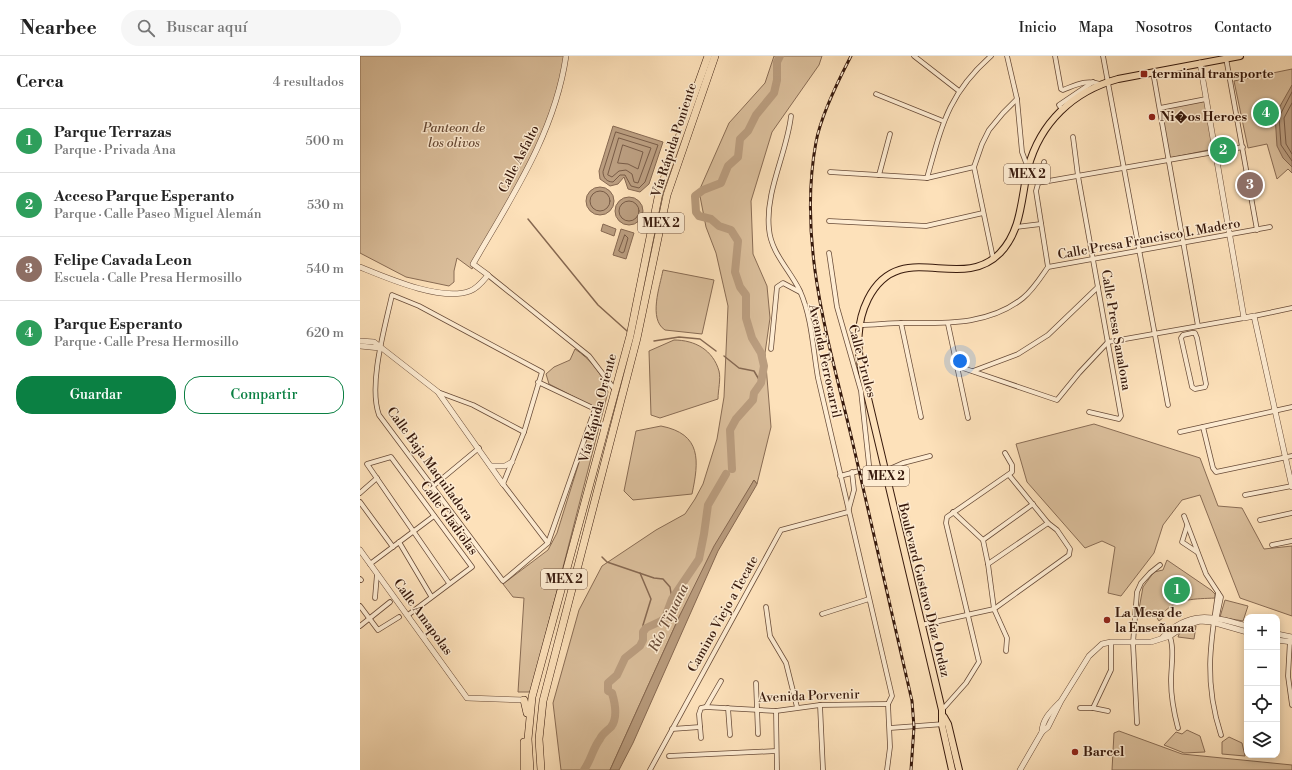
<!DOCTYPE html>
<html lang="es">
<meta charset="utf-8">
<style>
body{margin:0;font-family:"Libre Bodoni",serif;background:#f6f6f6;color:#222}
.controls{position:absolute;right:12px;bottom:12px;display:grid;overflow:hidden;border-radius:8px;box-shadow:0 2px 10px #0003}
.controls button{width:36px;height:36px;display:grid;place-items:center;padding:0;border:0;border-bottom:1px solid #e0e0e0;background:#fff;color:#222;font:20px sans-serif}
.you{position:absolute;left:600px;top:305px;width:14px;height:14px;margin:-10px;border:3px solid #fff;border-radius:50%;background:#1a73e8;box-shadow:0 0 0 6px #1a73e833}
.badge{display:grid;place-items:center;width:26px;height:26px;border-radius:50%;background:#0b8043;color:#fff;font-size:13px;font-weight:700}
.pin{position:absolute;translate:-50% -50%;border:2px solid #fff;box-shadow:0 1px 4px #0006}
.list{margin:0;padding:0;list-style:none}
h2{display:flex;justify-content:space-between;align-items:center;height:52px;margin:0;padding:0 16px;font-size:17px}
h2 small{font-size:13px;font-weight:400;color:#767676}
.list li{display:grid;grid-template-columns:26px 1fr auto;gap:12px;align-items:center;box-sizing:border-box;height:64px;padding:0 16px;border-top:1px solid #e0e0e0}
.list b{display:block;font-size:15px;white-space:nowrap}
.list p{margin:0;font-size:13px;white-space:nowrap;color:#767676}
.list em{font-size:13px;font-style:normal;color:#767676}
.actions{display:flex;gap:8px;padding:12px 16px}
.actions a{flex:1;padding:9px 0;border:1px solid #0b8043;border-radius:16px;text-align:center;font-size:14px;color:#0b8043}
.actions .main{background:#0b8043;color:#fff}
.icon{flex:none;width:22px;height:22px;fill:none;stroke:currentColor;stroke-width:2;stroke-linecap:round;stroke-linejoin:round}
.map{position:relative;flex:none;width:932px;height:714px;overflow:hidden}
header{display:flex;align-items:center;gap:24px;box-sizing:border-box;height:56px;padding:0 20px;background:#fff;border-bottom:1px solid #e0e0e0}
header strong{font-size:19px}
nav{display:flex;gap:22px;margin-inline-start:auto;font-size:14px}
.search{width:280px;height:36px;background:#f6f6f6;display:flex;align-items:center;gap:10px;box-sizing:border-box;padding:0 14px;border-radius:22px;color:#767676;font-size:15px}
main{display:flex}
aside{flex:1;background:#fff}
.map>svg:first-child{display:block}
.green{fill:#dbbf9c;stroke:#896c54}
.water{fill:#ba9d7f;stroke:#866851}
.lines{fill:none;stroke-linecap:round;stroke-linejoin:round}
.shore{stroke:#785b46;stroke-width:1}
.stream{stroke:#866851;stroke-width:1.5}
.river{stroke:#ba9d7f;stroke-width:8}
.minor-casing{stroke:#684b38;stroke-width:5.5}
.tertiary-casing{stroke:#684b38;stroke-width:6}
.primary-casing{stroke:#37190c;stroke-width:8}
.trunk-casing{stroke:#37190c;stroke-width:8}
.minor{stroke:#feecd2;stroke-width:4}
.tertiary{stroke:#feecd2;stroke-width:5}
.primary{stroke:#fde1ba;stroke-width:6}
.trunk{stroke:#fde1ba;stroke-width:7}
.rail-casing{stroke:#37190c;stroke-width:3}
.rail{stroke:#feecd2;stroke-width:1.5;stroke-dasharray:4.5;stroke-linecap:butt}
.poi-dot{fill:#8f2418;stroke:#feecd2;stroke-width:1.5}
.labels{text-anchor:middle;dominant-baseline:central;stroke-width:3;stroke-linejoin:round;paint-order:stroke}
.shield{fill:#feecd2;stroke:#735847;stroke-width:1}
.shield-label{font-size:12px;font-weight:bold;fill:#37190c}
.poi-label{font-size:13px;font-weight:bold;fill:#37190c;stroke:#feecd2;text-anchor:start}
.park-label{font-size:13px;font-style:italic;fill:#684b37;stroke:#feecd2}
.street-label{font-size:13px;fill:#37190c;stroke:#feecd2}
.water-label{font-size:14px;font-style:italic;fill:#6b4e3a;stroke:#feecd2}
</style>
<header>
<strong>Nearbee</strong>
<div class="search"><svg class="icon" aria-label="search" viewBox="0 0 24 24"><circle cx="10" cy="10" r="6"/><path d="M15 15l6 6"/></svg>Buscar aquí</div>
<nav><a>Inicio</a><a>Mapa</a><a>Nosotros</a><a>Contacto</a></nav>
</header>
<main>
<aside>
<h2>Cerca<small>4 resultados</small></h2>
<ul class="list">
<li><span class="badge" style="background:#2e9e5b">1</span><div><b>Parque Terrazas</b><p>Parque · Privada Ana</p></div><em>500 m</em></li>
<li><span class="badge" style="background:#2e9e5b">2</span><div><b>Acceso Parque Esperanto</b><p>Parque · Calle Paseo Miguel Alemán</p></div><em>530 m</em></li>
<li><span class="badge" style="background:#8d6e63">3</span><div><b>Felipe Cavada Leon</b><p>Escuela · Calle Presa Hermosillo</p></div><em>540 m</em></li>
<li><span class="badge" style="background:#2e9e5b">4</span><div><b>Parque Esperanto</b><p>Parque · Calle Presa Hermosillo</p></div><em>620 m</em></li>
</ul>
<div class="actions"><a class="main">Guardar</a><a>Compartir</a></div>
</aside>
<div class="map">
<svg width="932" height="714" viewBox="0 0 932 714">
<rect width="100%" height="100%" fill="#fde1ba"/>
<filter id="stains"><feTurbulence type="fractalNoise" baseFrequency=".005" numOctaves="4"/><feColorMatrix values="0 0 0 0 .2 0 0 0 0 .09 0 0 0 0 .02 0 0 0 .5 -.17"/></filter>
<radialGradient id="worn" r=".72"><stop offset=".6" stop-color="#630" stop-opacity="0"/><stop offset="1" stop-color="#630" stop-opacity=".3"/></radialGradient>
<g class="green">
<path d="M0,0H206L185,77L112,213L97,202L94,215V226L89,230L46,221L0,197Z"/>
<path d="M414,0H462L459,9L412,76L391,145L393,198L407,230L410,262L405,297L411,371L397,428L394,424L320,559L250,714H201L193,647L219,554L242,510L296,474L325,458L335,443L343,428L357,383L364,341L368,250L356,197L346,171L339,135L369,67L405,27Z"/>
<path d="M932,13V117L928,113L917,123L907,88L888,92L874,25Z"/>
<path d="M845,45L853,93L810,102L801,53Z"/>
<path d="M303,214L354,224L342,278L305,274C288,263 300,230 303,214Z"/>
<path d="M314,284C335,284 353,294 359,315C361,323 358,334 358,343L300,362L291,359L289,295Z"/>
<path d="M215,293C230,303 243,318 248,336L171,636H158L164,542L153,541L143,528L188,494L197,477L236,352L189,328L186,318L194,311L210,304Z"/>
<path d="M734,368L840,402L858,450L882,452L904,493L932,490V560L880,542L840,439L822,444L803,469L794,497L761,540L748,537L755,491L742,485L725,492L667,426L656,388Z"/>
<path d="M301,370C342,378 339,405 332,438L273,444L264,435L276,375Z"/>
<path d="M807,504L851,534L855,538V542C836,543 817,542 803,557L804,561L799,565L795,559L779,553L783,531L794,516L803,514Z"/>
<path d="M865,544L888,550L883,565L860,561Z"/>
<path d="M836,570L834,583L818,581L819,578Z"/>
<path d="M827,674L840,680L845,696L824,697L804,689L816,676L822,678Z"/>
<path d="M759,675L822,698L932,709V714H752L754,677Z"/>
<path d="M869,681L882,687L885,700L862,698V686Z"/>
</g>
<g class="water">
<path d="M932,29V111L923,102L917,90L915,59Z"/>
<path d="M253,70L303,86L289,128L280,136L268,133L264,121L258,128L250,130L240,123L239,115Z"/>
<circle cx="240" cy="145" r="14"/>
<circle cx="269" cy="155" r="14"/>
<path d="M243,168L256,173L254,180L241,175Z"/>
<path d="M261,173L274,177L266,203L253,199Z"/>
<path d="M394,424L397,428L396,430L358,495L273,687L259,714H250L320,559L354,490Z"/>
</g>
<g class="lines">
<g class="shore">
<path d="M932,36L919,61L921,89L932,105"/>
<path d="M932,47L924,62L926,88L932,98"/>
<path d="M256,76L298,89L285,126L279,132L271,130L265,119H260L253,126C247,126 243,122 243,116Z"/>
<path d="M259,82L291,92L278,127L274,126L272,118L266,114L259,115L252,121L248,119Z"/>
<path d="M263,89L283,96L278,113L268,108L258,107Z"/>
<circle cx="240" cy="145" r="10"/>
<circle cx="269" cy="155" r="10"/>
<path d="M265,179L268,182L264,196L262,197L259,195Z"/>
</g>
<g class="stream">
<path d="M168,163L238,249L267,275"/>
<path d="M294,285L319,281L340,283L356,295"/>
<path d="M364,300L379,312L394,315L401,327"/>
<path d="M242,501L247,506L294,522L303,523L310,531L312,543"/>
<path d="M280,517L291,543L283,569V576"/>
</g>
<g class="river">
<path d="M372,413L370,374L376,363L393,344L394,337L401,327L404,310L401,297L392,282L386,262V239L380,231L375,216L378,185L371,174L359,170L351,163L339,160L336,156L335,140L343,134L361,127L368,110L378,101L380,83L388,75L396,59L414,37L417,24V6L420,0"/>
<path d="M224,714C231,704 233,692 240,683C242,678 247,675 251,671C258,662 255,647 252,637L248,635V627L257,619L265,602L280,590L283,584V576L286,572L301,565L305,562L312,543L339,503L344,478L348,449L366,418"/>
</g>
<g class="minor-casing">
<g id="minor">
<path d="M554,0L599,35"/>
<path d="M647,0L657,43L662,96L668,112"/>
<path d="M695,0L701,33L703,34C716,29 726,23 740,28"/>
<path d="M743,0L808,349"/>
<path d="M866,2L897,174"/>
<path d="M793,16L838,270"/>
<path d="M516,38L583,65"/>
<path d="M800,52L846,43"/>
<path d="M702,53L699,49L733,26"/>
<path d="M431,60C427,97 405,135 409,173C411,197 430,214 440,235C452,262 453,294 458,322L532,640L528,648"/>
<path d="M713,81L718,120L761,360L759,363L729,356"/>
<path d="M684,106L676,135L688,211"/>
<path d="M470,116L567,122L614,111"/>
<path d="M519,119L530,78"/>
<path d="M567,122C582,69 588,38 631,0"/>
<path d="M677,127L883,91"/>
<path d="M469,165L566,170L623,157"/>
<path d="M656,171L681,168"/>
<path d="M469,197L477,251L501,335L510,418"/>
<path d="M633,202L614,111L622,88L629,74L643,57L657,43"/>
<path d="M128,219L229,300L255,334"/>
<path d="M894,260L932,252"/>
<path d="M541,267L561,361"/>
<path d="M588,268L608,362"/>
<path d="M499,269C514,269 528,267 542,267C584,267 628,270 663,242C673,234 681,221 688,211L910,171"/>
<path d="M832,277H835L837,282L846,328L845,331L835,333L832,331L821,282L823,279Z"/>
<path d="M411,293L417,231L423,227L440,236"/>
<path d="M597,310L697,344L719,317L748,286L884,262"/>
<path d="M613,315L658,298L688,279L738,231"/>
<path d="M178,326L235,353L188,487L143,525L19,359C8,329 25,271 32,239L59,250L182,316L164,376L143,428L188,487"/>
<path d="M78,336L113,349L164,376"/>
<path d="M843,371L853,412L856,416L932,400"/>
<path d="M820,376L932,351"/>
<path d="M525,415L543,407L570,400"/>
<path d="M480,420L499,415L527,426"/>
<path d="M72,431L119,392"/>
<path d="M0,437L17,422"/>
<path d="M885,439L932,430"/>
<path d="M0,446L33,491"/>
<path d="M593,456L623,484L628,508L634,553L647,582L646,595"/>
<path d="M824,460L846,518L861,541L856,565"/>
<path d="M900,464L932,457"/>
<path d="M827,470L822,486L837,496"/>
<path d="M623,484L673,448"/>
<path d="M39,486L71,540"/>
<path d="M912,489L932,485"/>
<path d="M10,508L74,460"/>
<path d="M628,508L688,467"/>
<path d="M0,523L1,524"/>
<path d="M858,537C850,589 844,627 861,679"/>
<path d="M15,542L17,518"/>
<path d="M0,550L18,574L39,561"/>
<path d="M406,551L410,580L426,607L437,651"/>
<path d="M462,558L509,543"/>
<path d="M48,559L112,511L31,401L7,408L89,527"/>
<path d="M561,569L634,553L709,499L710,493L697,474L688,467L649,419"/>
<path d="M0,570L30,546"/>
<path d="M809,578C815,592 811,610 811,625C811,641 814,657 818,672"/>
<path d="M930,584L928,620L932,649"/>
<path d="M396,627L398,678"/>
<path d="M460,649L463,714"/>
<path d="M346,651L361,625"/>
<path d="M368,652L370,679"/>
<path d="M720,652H733L748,655"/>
<path d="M733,652L751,614V586"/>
<path d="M582,654L606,627L619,606L586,467L587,461L652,416V409L645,397"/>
<path d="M416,655L417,714"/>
<path d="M777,667L773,587L777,536L781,527L790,517L800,509"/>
<path d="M530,672L584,668"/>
<path d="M312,673L340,671"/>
<path d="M341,682L339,658L341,652L346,651L416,655L460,649L528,648"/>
<path d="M309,700L416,695"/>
<path d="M290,714L421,474L488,456L494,434L492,416"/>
<path d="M527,714L530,691L528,648"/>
</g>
</g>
<g class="tertiary-casing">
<g id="tertiary">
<path d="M840,7L884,262L894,260L932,431"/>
<path d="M0,211C27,222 82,246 110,235C118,232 123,225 128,219L113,208C151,142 195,77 206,0"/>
<path d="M0,285L14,286L78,336L143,428"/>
<path d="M0,290L20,292"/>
<path d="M131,410H145L152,406"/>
<path d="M0,494L107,642L164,644"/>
<path d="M917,578L932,581"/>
<path d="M803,581C830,553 854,561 887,570"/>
<path d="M917,584L932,586"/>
<path d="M682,676C682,664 691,655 699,647"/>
<path d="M660,714L682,676L688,671L701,645L729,600L742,588L751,586H791L810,580L826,569L840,565L852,566L887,576"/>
</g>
</g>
<g class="primary-casing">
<g id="primary">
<path d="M584,661L588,668L599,714"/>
<path d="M592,714L582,669V654L502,317C497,291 496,267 508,243C540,180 600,238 640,197C662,174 661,142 668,112C680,67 713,35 758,23L880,0"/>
</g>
</g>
<g class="trunk-casing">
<g id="trunk">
<path d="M164,644L167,657"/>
<path d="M164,714V686"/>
<path d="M170,714L168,683L172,641L270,280L299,137L348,0"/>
<path d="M181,714L179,683L183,645L277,282L307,139L355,0"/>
</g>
</g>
<use href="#minor" class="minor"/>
<use href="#tertiary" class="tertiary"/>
<use href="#primary" class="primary"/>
<use href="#trunk" class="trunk"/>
<g class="rail-casing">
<path id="rail" d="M491,0C478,25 461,59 456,86C437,189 470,289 493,388C513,474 533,560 552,645L554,671L551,714"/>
</g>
<use href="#rail" class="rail"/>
</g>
<g class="poi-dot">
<rect x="780" y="14" width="8" height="8" rx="2"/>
<circle cx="792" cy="61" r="4"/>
<circle cx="747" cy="564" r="4"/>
<circle cx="715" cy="696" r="4"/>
</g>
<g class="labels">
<g class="shield">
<rect x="644" y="108" width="46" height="20" rx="3"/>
<rect x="278" y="157" width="46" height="20" rx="3"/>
<rect x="503" y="410" width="46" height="20" rx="3"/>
<rect x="181" y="513" width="46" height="20" rx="3"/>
</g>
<g class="shield-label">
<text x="667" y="118">MEX 2</text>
<text x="301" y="167">MEX 2</text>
<text x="526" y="420">MEX 2</text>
<text x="204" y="523">MEX 2</text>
</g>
<g class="poi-label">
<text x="792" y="18">terminal transporte</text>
<text x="800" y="61">Ni�os Heroes</text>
<text x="755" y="557">La Mesa de<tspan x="755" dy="15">la Enseñanza</tspan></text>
<text x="723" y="696">Barcel</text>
</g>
<g class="park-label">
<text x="94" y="72">Panteon de<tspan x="94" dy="15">los olivos</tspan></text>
</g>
<g class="street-label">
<text transform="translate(314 84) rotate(-72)">Vía Rápida Poniente</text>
<text transform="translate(159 103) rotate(-63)">Calle Asfalto</text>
<text transform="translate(789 183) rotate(-10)">Calle Presa Francisco I. Madero</text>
<text transform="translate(756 274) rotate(80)">Calle Presa Sanalona</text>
<text transform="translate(465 305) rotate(78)">Avenida Ferrocarril</text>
<text transform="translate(502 305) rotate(75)">Calle Pirules</text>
<text transform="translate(238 352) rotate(-75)">Vía Rápida Oriente</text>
<text transform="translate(70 408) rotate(54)">Calle Baja Maquiladora</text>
<text transform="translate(89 462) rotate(54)">Calle Gladiolas</text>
<text transform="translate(564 534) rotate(76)">Boulevard Gustavo Díaz Ordaz</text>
<text transform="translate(363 558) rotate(-61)">Camino Viejo a Tecate</text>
<text transform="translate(63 561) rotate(54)">Calle Amapolas</text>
<text transform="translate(449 640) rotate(-2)">Avenida Porvenir</text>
</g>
<g class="water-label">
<text transform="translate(309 562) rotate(-64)">Río Tijuana</text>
</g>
</g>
<rect width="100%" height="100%" filter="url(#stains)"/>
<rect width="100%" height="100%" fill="url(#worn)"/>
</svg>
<div class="controls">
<button>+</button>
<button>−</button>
<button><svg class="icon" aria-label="locate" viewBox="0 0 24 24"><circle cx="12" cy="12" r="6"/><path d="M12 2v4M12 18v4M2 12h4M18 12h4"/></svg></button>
<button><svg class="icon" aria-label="layers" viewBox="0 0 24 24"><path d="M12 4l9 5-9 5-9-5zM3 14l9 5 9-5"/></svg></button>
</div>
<div class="you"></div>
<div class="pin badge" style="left:817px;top:534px;background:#2e9e5b">1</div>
<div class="pin badge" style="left:863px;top:94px;background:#2e9e5b">2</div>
<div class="pin badge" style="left:890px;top:129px;background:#8d6e63">3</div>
<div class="pin badge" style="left:906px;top:57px;background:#2e9e5b">4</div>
</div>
</main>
